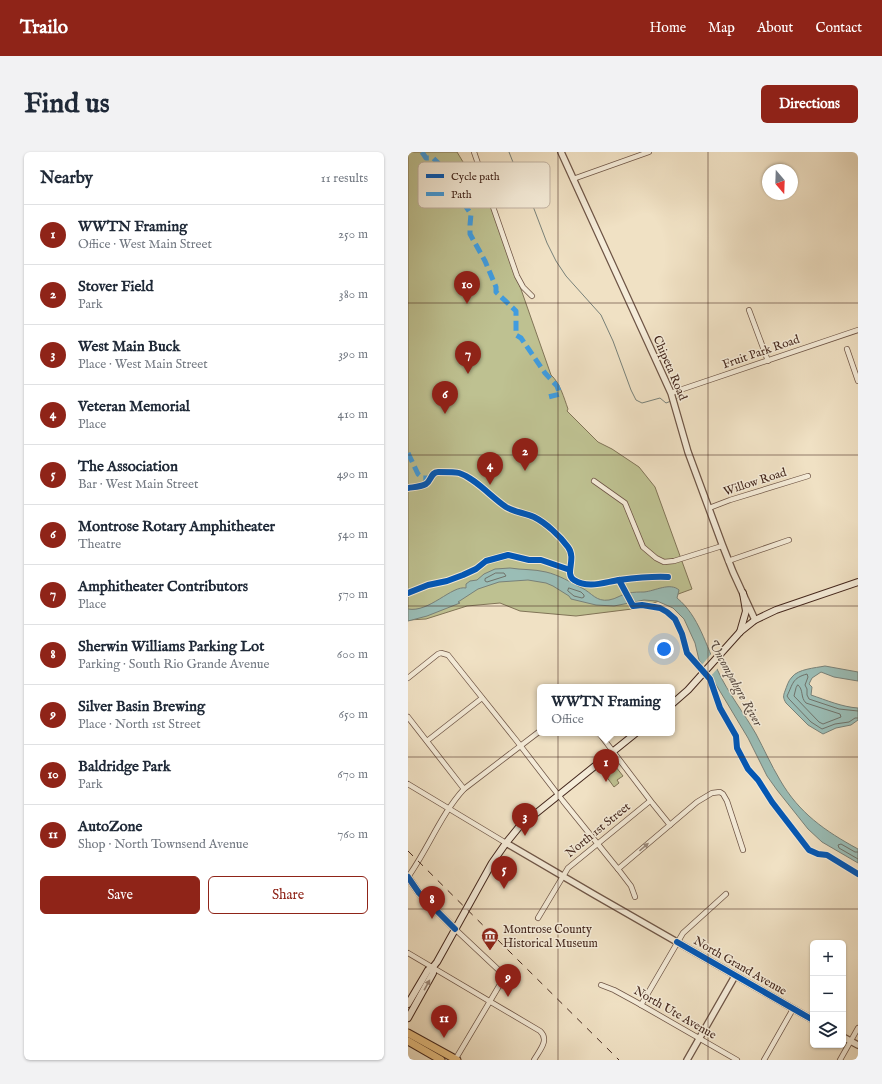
<!DOCTYPE html>
<meta charset="utf-8">
<style>
body{margin:0;font-family:"IM FELL English",serif;background:#f2f2f3;color:#1f2937}
.controls{position:absolute;right:12px;bottom:12px;display:grid;overflow:hidden;border-radius:6px;box-shadow:0 1px 3px #0004}
.controls button{width:36px;height:36px;display:grid;place-items:center;padding:0;border:0;border-bottom:1px solid #e0e1e3;background:#fff;color:#1f2937;font:20px sans-serif}
.compass{position:absolute;left:354px;top:12px;width:36px;height:36px;border-radius:50%;background:#fff;box-shadow:0 1px 3px #0004;rotate:161deg}
.you{position:absolute;left:256px;top:497px;width:14px;height:14px;margin:-10px;border:3px solid #fff;border-radius:50%;background:#1a73e8;box-shadow:0 0 0 6px #1a73e833}
.badge{display:grid;place-items:center;width:26px;height:26px;border-radius:50%;background:#8f2418;color:#fff;font-size:13px;font-weight:700}
.pin{position:absolute;translate:-50% -33px;filter:drop-shadow(0 1px 2px #0008)}
.pin::after{content:'';position:absolute;top:21px;width:14px;height:12px;background:inherit;clip-path:polygon(0 0,100% 0,50% 100%)}
.popup{position:absolute;left:129px;top:532px;width:138px;height:52px;box-sizing:border-box;display:grid;place-content:center;border-radius:6px;background:#fff;filter:drop-shadow(0 1px 3px #0005);font-size:13px;white-space:nowrap;color:#747a83}
.popup b{font-size:15px;color:#1f2937}
.popup::after{content:'';position:absolute;left:50%;top:100%;margin-left:-8px;border:8px solid transparent;border-top-color:#fff}
.list{margin:0;padding:0;list-style:none}
h2{display:flex;justify-content:space-between;align-items:center;height:52px;margin:0;padding:0 16px;font-size:17px}
h2 small{font-size:13px;font-weight:400;color:#747a83}
.list li{display:grid;grid-template-columns:26px 1fr auto;gap:12px;align-items:center;box-sizing:border-box;height:60px;padding:0 16px;border-top:1px solid #e0e1e3}
.list b{display:block;font-size:15px;white-space:nowrap}
.list p{margin:0;font-size:13px;white-space:nowrap;color:#747a83}
.list em{font-size:13px;font-style:normal;color:#747a83}
.actions{display:flex;gap:8px;padding:12px 16px}
.actions a{flex:1;padding:9px 0;border:1px solid #8f2418;border-radius:6px;text-align:center;font-size:14px;color:#8f2418}
.actions .main{background:#8f2418;color:#fff}
.icon{flex:none;width:22px;height:22px;fill:none;stroke:currentColor;stroke-width:2;stroke-linecap:round;stroke-linejoin:round}
.map{position:relative;flex:none;width:450px;height:908px;overflow:hidden;border-radius:6px}
header{display:flex;align-items:center;gap:24px;box-sizing:border-box;height:56px;padding:0 20px;background:#8f2418;color:#fff}
header strong{font-size:19px}
nav{display:flex;gap:22px;margin-inline-start:auto;font-size:14px}
.intro{display:flex;align-items:center;justify-content:space-between;box-sizing:border-box;height:96px;padding:0 24px}
h1{margin:0;font-size:28px}
.button{padding:10px 18px;border-radius:6px;background:#8f2418;color:#fff;font-size:14px;font-weight:700}
main{display:flex;gap:24px;padding:0 24px}
aside{flex:1;background:#fff;border-radius:6px;box-shadow:0 1px 3px #0004}
.map>svg:first-child{display:block}
.green{fill:#bec191;stroke:#817457}
.water{fill:#9abdb6;stroke:#788179}
.pier{fill:#f0e1c4}
.lines{fill:none;stroke-linecap:round;stroke-linejoin:round}
.shore{stroke:#6f726a;stroke-width:1}
.stream{stroke:#788179;stroke-width:1}
.minor-casing{stroke:#6f5647;stroke-width:6}
.tertiary-casing{stroke:#6f5647;stroke-width:8}
.secondary-casing{stroke:#44271d;stroke-width:8}
.trunk-casing{stroke:#44271d;stroke-width:9}
.minor{stroke:#f5ecd9;stroke-width:4.5}
.tertiary{stroke:#f5ecd9;stroke-width:5.5}
.secondary{stroke:#f5ecd9;stroke-width:6}
.trunk{stroke:#e8c082;stroke-width:7}
.rail{stroke:#44271d;stroke-width:1;stroke-dasharray:7 7;stroke-linecap:butt}
.quiet{stroke:#409cdf;stroke-width:5;stroke-dasharray:10 5;stroke-linecap:butt}
.cycleway-casing{stroke:#f5ecd9;stroke-width:8}
.cycleway{stroke:#0057b8;stroke-width:6}
.oneway{fill:#9c8a7b}
.grid{fill:none;stroke:#44271d;stroke-width:1;stroke-opacity:0.55}
.labels{text-anchor:middle;dominant-baseline:central;stroke-width:3;stroke-linejoin:round;paint-order:stroke}
.street-label{font-size:12px;fill:#44271d;stroke:#f5ecd9}
.poi-label{font-size:12px;fill:#44271d;stroke:#f5ecd9;text-anchor:start}
.water-label{font-size:13px;font-style:italic;fill:#5a4c43;stroke:#f5ecd9}
.key{fill:#f5ecd9;stroke:#c0b1a1;stroke-width:1}
.key-label{font-size:11px;fill:#44271d}
</style>
<header>
<strong>Trailo</strong>
<nav><a>Home</a><a>Map</a><a>About</a><a>Contact</a></nav>
</header>
<div class="intro"><h1>Find us</h1><a class="button">Directions</a></div>
<main>
<aside>
<h2>Nearby<small>11 results</small></h2>
<ul class="list">
<li><span class="badge">1</span><div><b>WWTN Framing</b><p>Office · West Main Street</p></div><em>250 m</em></li>
<li><span class="badge">2</span><div><b>Stover Field</b><p>Park</p></div><em>380 m</em></li>
<li><span class="badge">3</span><div><b>West Main Buck</b><p>Place · West Main Street</p></div><em>390 m</em></li>
<li><span class="badge">4</span><div><b>Veteran Memorial</b><p>Place</p></div><em>410 m</em></li>
<li><span class="badge">5</span><div><b>The Association</b><p>Bar · West Main Street</p></div><em>490 m</em></li>
<li><span class="badge">6</span><div><b>Montrose Rotary Amphitheater</b><p>Theatre</p></div><em>540 m</em></li>
<li><span class="badge">7</span><div><b>Amphitheater Contributors</b><p>Place</p></div><em>570 m</em></li>
<li><span class="badge">8</span><div><b>Sherwin Williams Parking Lot</b><p>Parking · South Rio Grande Avenue</p></div><em>600 m</em></li>
<li><span class="badge">9</span><div><b>Silver Basin Brewing</b><p>Place · North 1st Street</p></div><em>650 m</em></li>
<li><span class="badge">10</span><div><b>Baldridge Park</b><p>Park</p></div><em>670 m</em></li>
<li><span class="badge">11</span><div><b>AutoZone</b><p>Shop · North Townsend Avenue</p></div><em>760 m</em></li>
</ul>
<div class="actions"><a class="main">Save</a><a>Share</a></div>
</aside>
<div class="map">
<svg width="450" height="908" viewBox="0 0 450 908">
<rect width="100%" height="100%" fill="#f0e1c4"/>
<filter id="stains"><feTurbulence type="fractalNoise" baseFrequency=".005" numOctaves="4"/><feColorMatrix values="0 0 0 0 .2 0 0 0 0 .09 0 0 0 0 .02 0 0 0 .5 -.17"/></filter>
<radialGradient id="worn" r=".72"><stop offset=".6" stop-color="#630" stop-opacity="0"/><stop offset="1" stop-color="#630" stop-opacity=".3"/></radialGradient>
<g class="green">
<path d="M0,0H49L87,63L143,223C152,231 156,246 160,257L159,259L190,290L204,297L231,315L247,335L284,437L232,456L168,464L112,459L92,451L59,454L18,467L0,468Z"/>
<path d="M208,615L215,624L209,628L211,631L206,635L198,624Z"/>
</g>
<g class="water">
<path d="M102,416C114,418 126,417 138,420C151,423 162,430 174,436C184,441 188,450 201,448C208,447 214,442 221,441C226,440 231,440 236,440C247,439 262,430 271,438L269,446C291,464 298,494 310,519C320,541 336,561 348,582C356,597 363,613 372,628C391,661 417,679 450,697V711L414,690L400,677L369,638L359,624L340,586L307,531L291,508L287,491L276,467L265,456L249,449L236,448L206,454L188,453L163,447L161,444L145,434L138,431L120,428L91,430L70,437L50,450L52,451L19,464L0,469V457C21,461 44,433 58,436V432L62,429L69,428L76,422L87,417Z"/>
<path d="M417,514L450,520V529L426,525L413,520L404,526L401,532L404,535L403,543C418,548 434,555 450,556V568L443,573L428,576L415,582L400,573L378,551C375,546 375,544 377,539C379,534 380,529 384,525C390,517 407,516 417,514Z"/>
</g>
<path class="pier" d="M304,501L310,516L301,526L293,514Z"/>
<g class="lines">
<g class="shore">
<path d="M88,421H96L98,424L79,430L77,429V427Z"/>
<path d="M161,436L173,440L176,443V445L174,446L166,444L160,439Z"/>
<path d="M390,533C396,538 392,545 398,551L432,562L433,565L415,572L411,570L386,544L388,536Z"/>
<path d="M450,559L431,557L401,547L399,543V537L397,533L400,525L399,522C384,526 385,532 379,544L381,547L403,570L414,577L427,572L441,570L447,566H450"/>
<path d="M450,700H447L433,692L430,693L431,696L450,707"/>
</g>
<g class="stream">
<path d="M101,0L110,23L123,49L139,91L148,109L158,124L193,163L205,189L223,238L228,248L234,251L252,246L258,251L263,249"/>
<path d="M268,247L271,245"/>
</g>
<g class="minor-casing">
<g id="minor">
<path d="M66,0L109,124L115,135L124,144"/>
<path d="M165,27L241,0"/>
<path d="M341,158L360,209"/>
<path d="M439,197L450,229"/>
<path d="M263,241L450,178"/>
<path d="M186,329L217,351L235,395L248,406L256,410L266,409L314,394"/>
<path d="M301,356L322,348L400,324"/>
<path d="M320,409L381,388"/>
<path d="M0,526L30,502L33,501L40,503L108,588L155,649L210,717L223,734L227,745"/>
<path d="M0,565L56,637"/>
<path d="M191,581L245,652L262,673"/>
<path d="M19,589L74,546"/>
<path d="M0,632L98,691"/>
<path d="M210,717L289,650L304,641L312,640L315,642L319,649L335,698"/>
<path d="M0,725C20,697 33,662 56,637L132,579"/>
<path d="M130,766L160,716L242,649"/>
<path d="M47,777L97,824L47,908"/>
<path d="M0,801L132,879C142,888 131,899 126,908"/>
<path d="M193,833L206,838L228,850L329,908"/>
<path d="M233,853L275,781L318,742"/>
<path d="M356,908L385,857"/>
<path d="M432,908L450,876"/>
</g>
</g>
<g class="tertiary-casing">
<g id="tertiary">
<path d="M153,0L263,241L280,300L314,392L325,420L347,468"/>
<path d="M98,691L187,743L405,868"/>
<path d="M0,725L11,741L47,777"/>
<path d="M435,885L450,893"/>
<path d="M279,908L327,824"/>
</g>
</g>
<g class="secondary-casing">
<g id="secondary">
<path d="M332,480L338,459L335,441"/>
<path d="M264,552L280,538L332,480L347,468L368,458L450,430"/>
<path d="M0,852L20,818L25,815L29,810L84,711L98,691L111,675L228,581"/>
<path d="M0,866L25,821V815"/>
</g>
</g>
<g class="trunk-casing">
<g id="trunk">
<path d="M0,881L49,908"/>
<path d="M0,889L33,908"/>
</g>
</g>
<use href="#minor" class="minor"/>
<use href="#tertiary" class="tertiary"/>
<use href="#secondary" class="secondary"/>
<use href="#trunk" class="trunk"/>
<path class="rail" d="M0,699L211,908"/>
<g class="quiet">
<path d="M14,0L18,6H25L38,19L49,22L53,25L54,44L56,52L63,62L62,73V82L77,109L88,135V140L108,159V183L113,186L137,221L149,234L152,242L140,245"/>
<path d="M0,301L10,322L15,326H22"/>
</g>
<g class="cycleway-casing">
<g id="cycleway">
<path d="M0,336C6,335 12,335 18,332C23,329 23,320 30,320C33,320 48,320 51,321C67,326 83,345 98,355C106,360 117,361 126,365C138,371 152,384 160,395C169,407 156,422 166,428C180,437 197,430 211,428C227,426 244,424 260,425"/>
<path d="M211,428L225,454L234,453L252,456L259,460L267,467L274,482L279,501L302,527L312,556L328,584L329,596L340,617L350,628L364,650L401,698L410,702L419,703L450,722"/>
<path d="M0,441L20,433L39,429L55,423L68,417L78,409L100,403L121,408H133L162,418"/>
<path d="M0,725L11,741L47,777"/>
<path d="M269,790L405,868"/>
</g>
</g>
<use href="#cycleway" class="cycleway"/>
</g>
<defs><path id="oneway-solid" d="M-6-.8H1V-3.2L6.5 0L1 3.2V.8H-6Z"/></defs>
<g class="oneway">
<use href="#oneway-solid" transform="translate(236 695) rotate(-40)"/>
<use href="#oneway-solid" transform="translate(19 833) rotate(-61)"/>
</g>
<path class="grid" d="M150,0V908M300,0V908M0,151H450M0,303H450M0,454H450M0,605H450M0,757H450"/>
<defs>
<g id="museum-pin" transform="scale(0.9)"><path d="M0 17L-7.5 6A9.5 9.5 0 1 1 7.5 6Z" fill="#8f2418" stroke="#f5ecd9"/><path d="M0-6L6-3V-2H-6V-3ZM-5-1h2V3h-2ZM-1-1h2V3h-2ZM3-1h2V3H3ZM-6 4H6V6H-6Z" fill="#fff"/></g>
</defs>
<g fill-rule="evenodd">
<use href="#museum-pin" x="82" y="784"/>
</g>
<g class="labels">
<g class="street-label">
<text transform="translate(353 200) rotate(-19)">Fruit Park Road</text>
<text transform="translate(262 216) rotate(67)">Chipeta Road</text>
<text transform="translate(347 330) rotate(-18)">Willow Road</text>
<text transform="translate(190 678) rotate(-39)">North 1st Street</text>
<text transform="translate(332 814) rotate(30)">North Grand Avenue</text>
<text transform="translate(267 861) rotate(30)">North Ute Avenue</text>
</g>
<g class="poi-label">
<text x="95" y="777">Montrose County<tspan x="95" dy="14">Historical Museum</tspan></text>
</g>
<g class="water-label">
<text transform="translate(327 531) rotate(61)">Uncompahgre River</text>
</g>
</g>
<rect x="10" y="10" width="132" height="46" rx="6" class="key"/>
<rect x="18" y="22" width="18" height="4" fill="#0057b8"/>
<rect x="18" y="40" width="18" height="4" fill="#409cdf"/>
<g class="key-label">
<text x="43" y="28">Cycle path</text>
<text x="43" y="46">Path</text>
</g>
<rect width="100%" height="100%" filter="url(#stains)"/>
<rect width="100%" height="100%" fill="url(#worn)"/>
</svg>
<div class="controls">
<button>+</button>
<button>−</button>
<button><svg class="icon" aria-label="layers" viewBox="0 0 24 24"><path d="M12 4l9 5-9 5-9-5zM3 14l9 5 9-5"/></svg></button>
</div>
<svg class="compass" viewBox="-18 -18 36 36"><path d="M0-13l5 13h-10z" fill="#e53935"/><path d="M0 13l5-13h-10z" fill="#747a83"/></svg>
<div class="you"></div>
<div class="pin badge" style="left:198px;top:630px">1</div>
<div class="popup"><b>WWTN Framing</b>Office</div>
<div class="pin badge" style="left:117px;top:319px">2</div>
<div class="pin badge" style="left:117px;top:684px">3</div>
<div class="pin badge" style="left:82px;top:333px">4</div>
<div class="pin badge" style="left:96px;top:737px">5</div>
<div class="pin badge" style="left:37px;top:262px">6</div>
<div class="pin badge" style="left:60px;top:222px">7</div>
<div class="pin badge" style="left:24px;top:767px">8</div>
<div class="pin badge" style="left:100px;top:845px">9</div>
<div class="pin badge" style="left:59px;top:152px">10</div>
<div class="pin badge" style="left:36px;top:886px">11</div>
</div>
</main>
